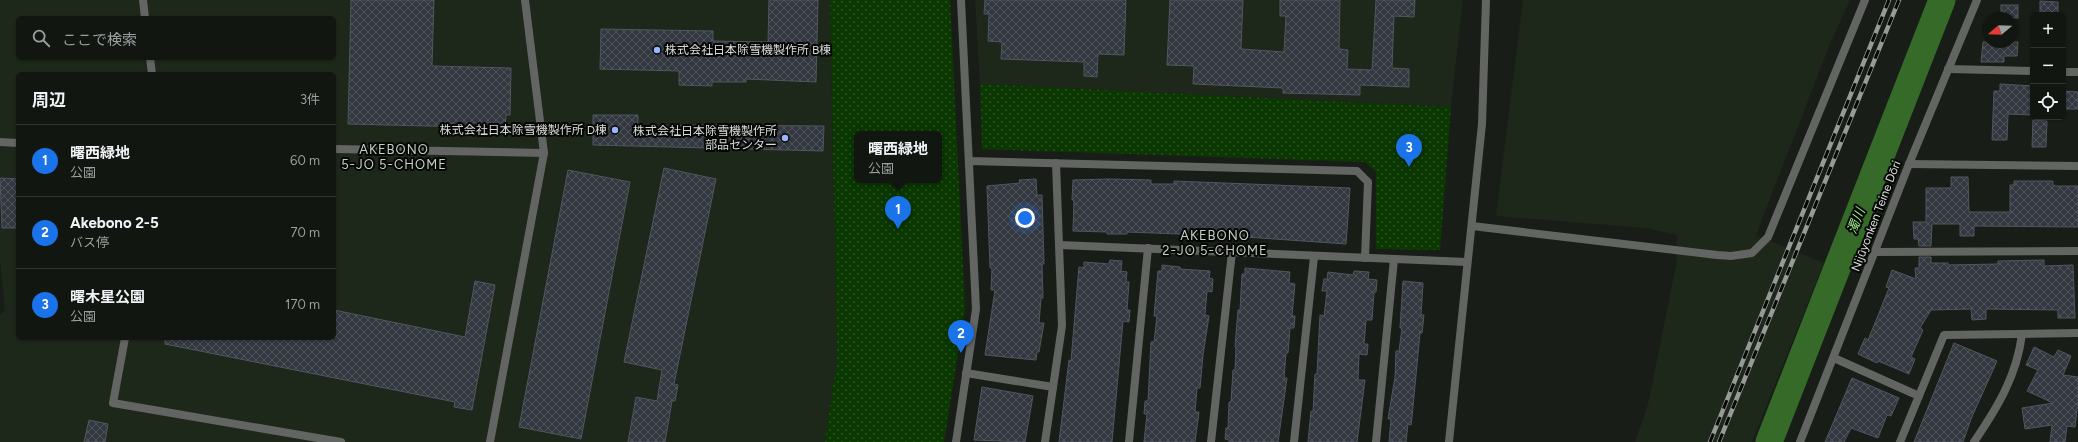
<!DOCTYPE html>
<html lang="ja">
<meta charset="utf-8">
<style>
body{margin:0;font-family:Figtree,"Noto Sans JP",sans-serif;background:#1f231f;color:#f1f3f6}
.controls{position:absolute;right:12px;top:12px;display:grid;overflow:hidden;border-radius:6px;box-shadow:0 1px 3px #0004}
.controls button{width:36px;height:36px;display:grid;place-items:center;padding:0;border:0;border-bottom:1px solid #313531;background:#121611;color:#f1f3f6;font:20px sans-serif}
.compass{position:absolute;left:1982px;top:12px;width:36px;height:36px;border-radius:50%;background:#121611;box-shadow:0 1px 3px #0004;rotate:251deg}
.you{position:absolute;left:1025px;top:218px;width:14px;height:14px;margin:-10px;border:3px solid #fff;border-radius:50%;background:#1a73e8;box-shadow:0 0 0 6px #1a73e833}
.badge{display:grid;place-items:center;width:26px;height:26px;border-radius:50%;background:#1a73e8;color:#fff;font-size:13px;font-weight:700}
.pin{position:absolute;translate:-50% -33px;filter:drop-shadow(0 1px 2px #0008)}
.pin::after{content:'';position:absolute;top:21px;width:14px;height:12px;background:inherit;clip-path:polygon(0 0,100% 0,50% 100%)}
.popup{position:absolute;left:854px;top:131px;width:88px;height:52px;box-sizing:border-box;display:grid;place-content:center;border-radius:6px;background:#121611;filter:drop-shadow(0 1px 3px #0005);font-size:13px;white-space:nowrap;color:#9c9f9f}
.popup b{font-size:15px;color:#f1f3f6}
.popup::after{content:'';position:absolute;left:50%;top:100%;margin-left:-8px;border:8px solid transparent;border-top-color:#121611}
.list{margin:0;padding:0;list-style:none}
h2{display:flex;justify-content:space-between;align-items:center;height:52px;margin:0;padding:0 16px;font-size:17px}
h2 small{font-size:13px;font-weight:400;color:#9c9f9f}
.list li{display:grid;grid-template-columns:26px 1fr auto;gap:12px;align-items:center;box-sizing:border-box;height:72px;padding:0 16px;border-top:1px solid #313531}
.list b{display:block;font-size:15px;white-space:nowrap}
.list p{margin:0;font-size:13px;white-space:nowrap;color:#9c9f9f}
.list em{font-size:13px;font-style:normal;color:#9c9f9f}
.icon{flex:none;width:22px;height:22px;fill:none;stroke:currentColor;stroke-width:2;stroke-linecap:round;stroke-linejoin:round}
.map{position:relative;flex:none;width:2078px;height:442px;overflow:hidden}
.search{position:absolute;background:#121611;box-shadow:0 1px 3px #0004;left:16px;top:16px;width:320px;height:44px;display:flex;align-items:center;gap:10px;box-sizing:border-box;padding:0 14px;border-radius:6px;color:#9c9f9f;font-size:15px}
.panel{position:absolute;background:#121611;box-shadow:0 1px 3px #0004;left:16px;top:72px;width:320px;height:268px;border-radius:6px}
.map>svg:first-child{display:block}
.built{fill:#1d271a;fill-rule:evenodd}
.park{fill:url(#park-dots);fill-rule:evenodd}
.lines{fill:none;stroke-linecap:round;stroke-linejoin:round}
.river{stroke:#356a28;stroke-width:27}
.building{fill:url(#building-cross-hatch);stroke:#51565f}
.minor{stroke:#626561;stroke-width:8}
.tertiary{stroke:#626561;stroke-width:8}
.rail-casing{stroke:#969b95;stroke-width:4.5}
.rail{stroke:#050705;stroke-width:3;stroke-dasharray:9;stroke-linecap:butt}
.poi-dot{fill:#9ab5fd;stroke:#050705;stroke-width:1.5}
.labels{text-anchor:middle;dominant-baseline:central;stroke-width:4;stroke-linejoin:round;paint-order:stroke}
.poi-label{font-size:12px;fill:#d9ddd8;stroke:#050705;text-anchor:end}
.street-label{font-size:12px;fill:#d9ddd8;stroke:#050705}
.neighbourhood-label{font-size:13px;letter-spacing:1px;fill:#c7d0c5;stroke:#050705}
.water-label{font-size:13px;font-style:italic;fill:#9fe98e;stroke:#050705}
</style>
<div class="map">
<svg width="2078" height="442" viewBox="0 0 2078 442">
<defs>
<pattern id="park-dots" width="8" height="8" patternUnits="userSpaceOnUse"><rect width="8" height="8" fill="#0a3800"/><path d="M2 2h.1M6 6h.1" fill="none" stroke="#2d5424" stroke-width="1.8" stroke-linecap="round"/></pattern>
<pattern id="building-cross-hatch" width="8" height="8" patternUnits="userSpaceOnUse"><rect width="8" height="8" fill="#333740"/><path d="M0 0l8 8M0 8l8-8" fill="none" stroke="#50545b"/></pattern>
</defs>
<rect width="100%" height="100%" fill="#181e17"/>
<g class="built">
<path d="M0,0H830L837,359L825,442H0V315L5,310L0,261ZM18,18H334V58H18ZM18,74H334V338H18Z"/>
<path d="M975,0H1463L1451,107L980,84Z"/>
<path d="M1523,0H1850L1830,44L1756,235L1824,263L1752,442H1635L1648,404L1676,265L1677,235L1646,228L1496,216Z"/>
</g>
<g class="park">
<path d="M830,0H950L965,309L944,442H825L837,359ZM857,134H939V180H857Z"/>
<path d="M980,84L1451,107L1440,250L1376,249V172L1365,162L982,149Z"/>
</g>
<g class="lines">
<path class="river" d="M1769,442L1942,0"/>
</g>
<g class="building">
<path d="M351,0H434L432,66L511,68L510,115H506L505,128H489V123H467V127L348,124Z"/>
<path d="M769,0H818L816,82L746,79V82H712V86L679,85V71L600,69L601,29L713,31V41L768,42Z"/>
<path d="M985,0H1126L1124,55L1098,54L1097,77L1084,76V62L1001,59L1002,42L988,41L989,14H984Z"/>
<path d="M1170,0H1243L1241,49L1284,52L1286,16H1280V0H1340L1339,49L1348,50L1347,69L1372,70L1376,0H1415L1414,17L1394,16L1392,68L1409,69V87L1360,85V95L1283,93V88L1193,84L1194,66L1167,65Z"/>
<path d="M2040,1L2058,2V15H2040Z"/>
<rect x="2001" y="5" width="17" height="13"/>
<path d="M1983,42H2018L2017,56H2004V62H1981Z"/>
<path d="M2000,84L2033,86V115L2008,114L2007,140H1992L1994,91H2000Z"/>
<path d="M2063,91L2078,92V109H2063Z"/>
<path d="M593,115H638V127L676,126V125L824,126L823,151L593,145Z"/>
<path d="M2033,120L2047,121L2046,147H2032Z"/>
<path d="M664,168L716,179L674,384L678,385L675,401H672L665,442H628L636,397L657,401L662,370L624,362Z"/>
<path d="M568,170L630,182L581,439L519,427Z"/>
<path d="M1951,177H1968L1969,212H2010V185H2014V181H2053V185L2056,186H2078V227L1974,226V236H1960V224H1932L1931,246H1919L1918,239H1914L1913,222H1926V188H1951Z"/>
<path d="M0,178L18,179V228H2Z"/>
<path d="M1036,179L1037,195H1042L1044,264H1042L1043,298H1041L1039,323H1044L1039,352H1037L1036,360L985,355L995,290H991L992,268H990L987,186L1020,183L1019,180Z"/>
<path d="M1110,179L1151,180V184H1174V181L1350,188L1346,244L1232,236L1127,232V234H1107V232L1073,231L1074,200H1072L1073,180Z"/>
<path d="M1919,257H1931V263H1948V265L1998,264V261L2044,260V266L2073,265L2075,318H2058V310L1986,309V319L1972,320L1971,309L1931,310L1920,328L1923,330L1911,357L1915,359L1909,374L1878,361L1877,363L1858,354L1865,338L1868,340L1877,318L1889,288L1886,287L1892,270L1916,279L1915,268H1919Z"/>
<path d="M1110,260L1122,261L1121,271L1127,272L1126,282H1129L1127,310H1130L1129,322L1123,321L1112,442H1059L1069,360L1071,361L1079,267L1084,268V262L1109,264Z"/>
<path d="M1162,265L1180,267V269L1210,271L1209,278L1213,279L1212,292L1207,291L1205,315L1209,316L1203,355L1200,388H1197L1195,412H1199L1195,442H1144L1147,414H1144L1145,401H1148L1151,342H1154L1157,316H1154L1158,271H1162Z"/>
<path d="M1245,268L1290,272L1289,283L1295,284L1292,316H1295L1294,328H1290L1288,353H1286L1284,378H1287L1278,442H1229V440L1225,439L1226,428H1228L1229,402H1231L1233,370H1235L1236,348L1235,347L1238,310H1240L1242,274H1245Z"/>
<path d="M1354,271L1369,272L1368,279L1377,280L1376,292H1374L1372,320H1366L1364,344H1368L1367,355L1359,354L1358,380H1365L1357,442H1308L1311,411L1313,412L1315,374H1317L1320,315L1324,316L1327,291H1322L1324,279H1327L1328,272L1353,275Z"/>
<path d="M475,281L495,285L472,410L454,407L455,402L165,344V338H334V310L465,337Z"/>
<path d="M1403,281L1423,283L1421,315H1424L1422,333H1420L1412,417L1411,425L1408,424L1406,442H1389L1391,419H1388L1395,377L1396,351H1399L1402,328H1400Z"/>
<path d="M1954,343L1997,361L1971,419L1963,442H1914Z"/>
<path d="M2034,347L2054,357L2058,350L2071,356L2063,375L2078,377V402L2075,427L2067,426L2065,442H2050L2052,425L2025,429L2022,408L2053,403L2027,391L2038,370L2026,365Z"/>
<path d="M1852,378L1899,398L1891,416L1887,415L1878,438L1851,428L1844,442H1825Z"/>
<path d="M982,387L1033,396L1025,442L974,440Z"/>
<path d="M89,420L108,424L105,442H84Z"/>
</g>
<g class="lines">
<g class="minor">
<path d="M143,0L145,18"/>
<path d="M150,58L152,74"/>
<path d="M1948,69L2033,71"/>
<path d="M2063,72H2078"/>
<path d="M0,142L18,143"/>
<path d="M334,149L544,153"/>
<path d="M969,161L1357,171L1368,182L1365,258"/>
<path d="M1909,164L2078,166"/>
<path d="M1472,226L1717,255L1731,256L1752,253L1768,237L1865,0"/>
<path d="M1060,245L1467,262"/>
<path d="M1875,252L2078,251"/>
<path d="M125,338L113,403L341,442"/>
<path d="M1834,358L1919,396"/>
<path d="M966,373L1053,387"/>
<path d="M490,442L544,153L525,0"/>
<path d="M956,442L976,309L961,0"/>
<path d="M1045,442L1062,326L1056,163"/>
<path d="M1129,442L1148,248"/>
<path d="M1211,442L1232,252"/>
<path d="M1294,442L1314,257"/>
<path d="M1376,442L1394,259"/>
<path d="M1449,442L1482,124L1486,0"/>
<path d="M1900,442L1944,335L2078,333"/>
<path d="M1974,442C1997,408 2017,376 2022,334"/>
</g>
<path class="tertiary" d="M1800,442L1909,164L1977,0"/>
<g class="rail-casing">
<g id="rail">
<path d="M1710,442L1889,0"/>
<path d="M1719,442L1899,0"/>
</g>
</g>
<use href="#rail" class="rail"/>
</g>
<g class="poi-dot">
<circle cx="657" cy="50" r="4"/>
<circle cx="615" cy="130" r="4"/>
<circle cx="785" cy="138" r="4"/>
</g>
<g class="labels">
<g class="poi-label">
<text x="665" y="50" text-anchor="start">株式会社日本除雪機製作所 B棟</text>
<text x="607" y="130">株式会社日本除雪機製作所 D棟</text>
<text x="777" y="131">株式会社日本除雪機製作所<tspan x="777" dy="14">部品センター</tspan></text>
</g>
<g class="street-label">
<text transform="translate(1876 216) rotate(-69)">Nijūyonken Teine Dōri</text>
</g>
<g class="neighbourhood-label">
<text x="394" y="149">AKEBONO<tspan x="394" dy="15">5-JO 5-CHOME</tspan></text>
<text x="1215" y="235">AKEBONO<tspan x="1215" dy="15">2-JO 5-CHOME</tspan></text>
</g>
<g class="water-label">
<text transform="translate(1856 221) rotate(-69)">濁川</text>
</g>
</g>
</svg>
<div class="controls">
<button>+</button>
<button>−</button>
<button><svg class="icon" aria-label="locate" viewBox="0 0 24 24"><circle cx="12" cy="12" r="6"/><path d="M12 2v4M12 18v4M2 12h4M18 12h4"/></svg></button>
</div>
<svg class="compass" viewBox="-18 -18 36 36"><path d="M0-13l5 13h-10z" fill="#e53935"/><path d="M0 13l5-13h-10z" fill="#9c9f9f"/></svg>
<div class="you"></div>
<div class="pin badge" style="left:898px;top:229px">1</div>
<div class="popup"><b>曙西緑地</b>公園</div>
<div class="pin badge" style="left:961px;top:353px">2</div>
<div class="pin badge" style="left:1409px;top:167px">3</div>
<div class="search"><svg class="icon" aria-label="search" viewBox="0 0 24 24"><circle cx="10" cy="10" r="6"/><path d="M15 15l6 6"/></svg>ここで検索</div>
<section class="panel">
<h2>周辺<small>3件</small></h2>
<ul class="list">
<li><span class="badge">1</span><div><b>曙西緑地</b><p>公園</p></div><em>60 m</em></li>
<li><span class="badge">2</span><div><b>Akebono 2-5</b><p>バス停</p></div><em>70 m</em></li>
<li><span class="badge">3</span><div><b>曙木星公園</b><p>公園</p></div><em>170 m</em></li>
</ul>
</section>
</div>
